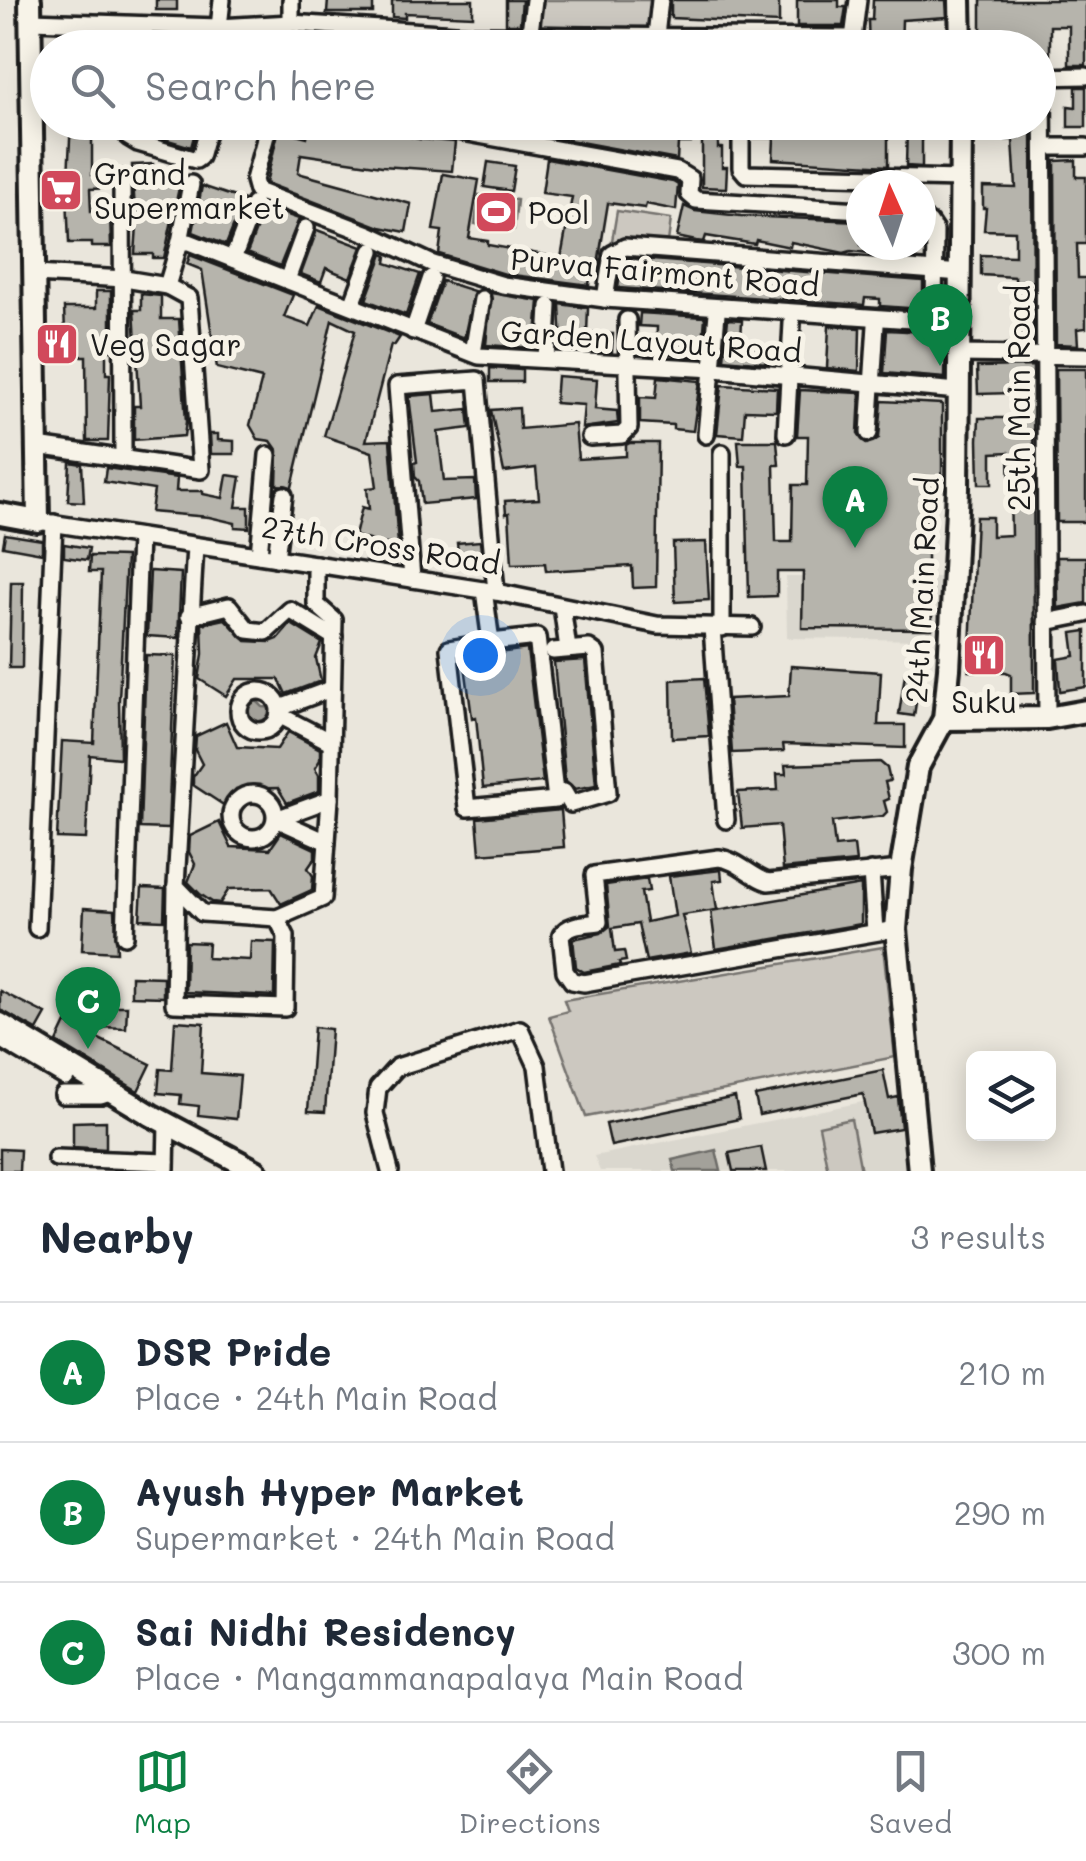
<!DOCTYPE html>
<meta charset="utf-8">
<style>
body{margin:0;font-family:Mali,sans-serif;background:#f6f6f7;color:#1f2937}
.controls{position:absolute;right:30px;bottom:30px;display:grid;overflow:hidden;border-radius:15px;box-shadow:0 5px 25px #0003}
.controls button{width:90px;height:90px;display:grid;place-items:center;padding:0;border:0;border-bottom:2px solid #e0e1e3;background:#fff;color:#1f2937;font:50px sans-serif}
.compass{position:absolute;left:846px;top:170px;width:90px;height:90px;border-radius:50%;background:#fff;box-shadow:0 5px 25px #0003;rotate:357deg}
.you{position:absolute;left:480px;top:655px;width:35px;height:35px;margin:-25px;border:8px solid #fff;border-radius:50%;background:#1a73e8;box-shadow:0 0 0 15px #1a73e833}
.badge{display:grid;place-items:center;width:65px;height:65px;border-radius:50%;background:#0b8043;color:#fff;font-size:32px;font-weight:700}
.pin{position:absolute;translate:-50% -82px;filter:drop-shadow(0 2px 5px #0008)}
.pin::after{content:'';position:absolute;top:52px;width:35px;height:30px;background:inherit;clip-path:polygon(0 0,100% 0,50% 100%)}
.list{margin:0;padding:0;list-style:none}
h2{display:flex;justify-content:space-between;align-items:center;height:130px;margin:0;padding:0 40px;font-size:42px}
h2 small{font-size:32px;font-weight:400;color:#747a83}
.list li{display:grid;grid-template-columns:65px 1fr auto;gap:30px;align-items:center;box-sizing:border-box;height:140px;padding:0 40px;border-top:2px solid #e0e1e3}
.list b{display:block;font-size:38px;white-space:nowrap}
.list p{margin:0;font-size:32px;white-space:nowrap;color:#747a83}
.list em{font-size:32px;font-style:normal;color:#747a83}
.icon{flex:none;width:55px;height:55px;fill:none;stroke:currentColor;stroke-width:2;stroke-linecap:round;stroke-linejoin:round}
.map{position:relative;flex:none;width:1086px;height:1171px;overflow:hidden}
.search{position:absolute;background:#fff;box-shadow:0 5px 25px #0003;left:30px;right:30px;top:30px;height:110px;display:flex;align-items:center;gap:25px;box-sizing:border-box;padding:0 35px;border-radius:55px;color:#747a83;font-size:38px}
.sheet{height:550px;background:#fff}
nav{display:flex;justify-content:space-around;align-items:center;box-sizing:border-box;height:140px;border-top:2px solid #e0e1e3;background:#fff;font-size:28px;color:#747a83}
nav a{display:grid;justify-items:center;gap:5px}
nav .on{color:#0b8043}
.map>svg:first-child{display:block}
.built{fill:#dad7ce}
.green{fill:#ccc8c0;stroke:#74726e;stroke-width:2.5}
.water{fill:#a3a19a;stroke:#6d6c68;stroke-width:2.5}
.building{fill:#b6b4ac;stroke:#1c1c1c;stroke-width:2.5}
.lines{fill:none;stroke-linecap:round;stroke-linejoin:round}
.street-casing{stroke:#1c1c1c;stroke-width:22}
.secondary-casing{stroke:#1c1c1c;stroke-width:28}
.street{stroke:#f7f3e8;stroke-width:15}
.secondary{stroke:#f7f3e8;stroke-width:20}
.labels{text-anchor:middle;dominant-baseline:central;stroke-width:10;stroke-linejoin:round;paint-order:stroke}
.poi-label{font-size:30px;fill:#1c1c1c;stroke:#f7f3e8;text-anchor:start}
.street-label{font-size:30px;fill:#1c1c1c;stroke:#f7f3e8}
</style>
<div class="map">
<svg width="1086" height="1171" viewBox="0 0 1086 1171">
<rect width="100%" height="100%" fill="#eae6dc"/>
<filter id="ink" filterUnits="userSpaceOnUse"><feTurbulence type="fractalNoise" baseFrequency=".01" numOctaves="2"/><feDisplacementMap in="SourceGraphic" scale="20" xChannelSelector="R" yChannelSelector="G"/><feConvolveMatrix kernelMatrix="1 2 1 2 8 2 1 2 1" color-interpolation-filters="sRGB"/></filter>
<g filter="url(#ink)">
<g class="built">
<path d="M786,577H940L934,640L787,638Z"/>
<path d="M902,1094L909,1171H600L594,1156Z"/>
</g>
<g class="green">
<path d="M538,0H651L648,29L535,25Z"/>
<path d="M617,211L671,219L667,250L612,241Z"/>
<path d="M883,947L895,1057L586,1117L549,1016L568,1011L564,1000Z"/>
<path d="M851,1119L861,1171H828L819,1126Z"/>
</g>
<g class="water">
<path d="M479,195L517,200L514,229L475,224Z"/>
<path d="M253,697L263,707L275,708L278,714L269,719L266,730L246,726L243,706L246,700Z"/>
<path d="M716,1150L721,1171H675L672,1160Z"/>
</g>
<g class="building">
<rect x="156" y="0" width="21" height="10"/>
<path d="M328,0H373V13H327Z"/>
<path d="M392,0H473V16L405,13V18L392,17Z"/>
<path d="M506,0H522L520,24H506Z"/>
<path d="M671,0H779V23L671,18Z"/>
<path d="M797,0H839V7H846L843,26H797Z"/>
<path d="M873,0H946L947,17L902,20L901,48H869L868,20H872Z"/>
<path d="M981,0H1086V65H1069V26H1050V66H1038V48H981Z"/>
<path d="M1076,87H1086V127H1068V106L1076,107Z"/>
<path d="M71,122H89L92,129V175L112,174L111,188L90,189L91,211H110L111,247H92V243H69L67,194Z"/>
<path d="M151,122H198L191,147L148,134Z"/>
<path d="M526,122H678V126H695L691,143H678L677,160L526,132Z"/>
<path d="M702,122H718V148H722V167H727L726,188L702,187Z"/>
<path d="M753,122L888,124V166L773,159L774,138H753Z"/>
<path d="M984,122H1032L1033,344H1018L1015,277L981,275V255L1015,256V231L984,230L986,208H983V187L1016,188L1013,140H983Z"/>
<path d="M309,124L337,129L338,124L369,126L419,139L455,142L452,171L382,166L301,154L298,173L411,204L406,232L380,227L266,183L278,133L281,130L307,137Z"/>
<path d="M907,126H922V167L906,166Z"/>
<path d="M547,159L673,182L678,185L676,210L646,204L645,208L608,203L598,264L592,263L589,285L505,274L439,254L442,231L433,230L443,174L479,180L469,238L488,241V245L561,258L572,197L542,193Z"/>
<path d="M1076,160V177H1086V244H1077L1078,278H1086V328L1077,329L1078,345L1056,344L1055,161Z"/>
<path d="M488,162L515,166L511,191L484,187Z"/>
<path d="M153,164V183H180L164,258H153V254H135L138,211H135L132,165Z"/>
<path d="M202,186L244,200L226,245L193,232Z"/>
<path d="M684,206L695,211L741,216L861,221V245H917L914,258L851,251L844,253L791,242L790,247L756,240L755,244L706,236L704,242L696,241L677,237Z"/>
<path d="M265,207L299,219L280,266L247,253Z"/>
<path d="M317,230L362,247L350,278L326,268L321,282L301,274Z"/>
<path d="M383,254L387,256L386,263L420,274L406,315L366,300Z"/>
<path d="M190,255L293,295L284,317L310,326L319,305L400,337L394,346L391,345L366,441L390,440L398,544H382L355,536L362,507L369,509L367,488L377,487L372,452L324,436L355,331L332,320L292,487L277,485L278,451L271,441L258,439L250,425L262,379L217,368L202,270L187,264Z"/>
<path d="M627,258L923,281V307L921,309L880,306V299L865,298L864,305L618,288L622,261Z"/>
<path d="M442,281L474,291L464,338L427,324Z"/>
<path d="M96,291H111V350H106V374H110L108,441H87L86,356H66L64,308H96Z"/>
<path d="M491,293L539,301L535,348L486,345Z"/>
<path d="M141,294L161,296V319H179L186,422L184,436L134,440V406H140L134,310H141Z"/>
<path d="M560,304L588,308L587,333L613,334L612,352L562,349Z"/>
<path d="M640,313L705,317L702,357L656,353L657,327L639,326Z"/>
<path d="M728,319L742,320L741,341L744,344L779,347V364L724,359Z"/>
<path d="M829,326L860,328L859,371L827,368Z"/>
<path d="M934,329L946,330L945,378L884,373L887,330L926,332Z"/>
<path d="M1033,366L1034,693L1011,694V674L1006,672L969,671L976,517H992V536L1011,535L1009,452L992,453V484H979L978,440L979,418H1012V393L978,394L977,367Z"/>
<path d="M490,368L522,370V382H490Z"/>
<path d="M1056,369H1086V522H1057Z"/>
<path d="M557,376L597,379L595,409L617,411L618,423L582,428L584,405L555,403Z"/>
<path d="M658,377L700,381L693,431L673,429V425L640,423V397L656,398Z"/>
<path d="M722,385L777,388L776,411L745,410L743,436L717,434Z"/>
<path d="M800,390L860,393L858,433L867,444L879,438L882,401L942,404V482H932L931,512H927V587H932V629L802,628L803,572H777V596L749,597L746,466H740L738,441H777L779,465H774L776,542H792L793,485H807L808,436H797Z"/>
<path d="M434,394L436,412L468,409L470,428L438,432L444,481L475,480L476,499L422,504L419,481L415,477L414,463L417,462L409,396Z"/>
<path d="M519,408L520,429L575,424L578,459L626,456V445L630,443H658L656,587L633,588L632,566L546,571L545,563L512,564L509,513L506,514L505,501L539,499L536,468L504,472L491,410Z"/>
<path d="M210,434H218V440L234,441V454H211Z"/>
<path d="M70,462L82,464L84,502L68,501Z"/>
<path d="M106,468L177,478L176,491H203V494L223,498L227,475L241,477L236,507H249V528L235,527V523L209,517L151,512L154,490L104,482Z"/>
<path d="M5,534L42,540V553L3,546Z"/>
<path d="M480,541L482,559L459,561L457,543Z"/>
<path d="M706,542L709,600L675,602L673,543Z"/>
<path d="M64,544L89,548L87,560L64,557Z"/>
<path d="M90,556L126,557L119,700L120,758L90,755L86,839L57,838L62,741L94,743L101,572H89Z"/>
<path d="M1057,557H1086V603L1058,608Z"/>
<path d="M150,571L181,573L178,638L147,636Z"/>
<path d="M11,582H23L22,668H9Z"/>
<path d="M225,619L246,641L270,642L278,639L291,624L322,643L316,658L321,681L286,694L279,679H237L226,696L199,679L203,654L202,624Z"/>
<path d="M1086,631V687L1060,691L1058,659L1075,656L1072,633Z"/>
<path d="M527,649L543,782L483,788L476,717L472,718L464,658Z"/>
<path d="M146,655L175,656L168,829L140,828Z"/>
<path d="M585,660L596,785L575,789L565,780L554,662Z"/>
<path d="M791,666L881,672L878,725H905V748L783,744L784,751L732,753L728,699L789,696Z"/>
<path d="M905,674L920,676L914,716L899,714Z"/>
<path d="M704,678L709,736L672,738L671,680Z"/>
<path d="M226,722L237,747L277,749L288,732L320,749V760L315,768L319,775V791L287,803L278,788L236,789L225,806L193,785V777L202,764L195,750L196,736Z"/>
<path d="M880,762L887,768L890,781L885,782L889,799L884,801L887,812L883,816L832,822L835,847L854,845L856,862L783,869L779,825L742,828L738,792L778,790L777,774H786L785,765Z"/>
<path d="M561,810L564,847L480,854L477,818Z"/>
<path d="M219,822L231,847L270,849L281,833L315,849V858L308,868L313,876L312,890L281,904L271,888L229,889L220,903L212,902L200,894L188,882L195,864L189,852L190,836Z"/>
<path d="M721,870L722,880L713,881L717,910L682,915L691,953L646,961L638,924L612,928L615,952L624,951L626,961L619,962L620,965L584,972L576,967L573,939L601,933L610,926L606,885L647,879L649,891L641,892L646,922L675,916L669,876Z"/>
<path d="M861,885V924L716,949L711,911Z"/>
<path d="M142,888L165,889L164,920L140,919Z"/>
<path d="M84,908L115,910L117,952L82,950Z"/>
<path d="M251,941L275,942L274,996L185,992L186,942L208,943L207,958L250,960Z"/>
<path d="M131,976L163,977V997L131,996Z"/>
<path d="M0,991L46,1014L37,1030L0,1010Z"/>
<path d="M101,1006H127L126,1028L100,1027Z"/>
<path d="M175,1021L204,1023L201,1073L240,1076L236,1119L198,1115L199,1106L180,1104L181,1095L158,1093L160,1069L172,1070Z"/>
<path d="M66,1023L151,1064L138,1091L57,1042Z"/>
<path d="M314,1027L331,1029L325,1112L308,1111Z"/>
<path d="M883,1070L889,1099L898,1097L901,1128L871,1133L863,1094L759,1115L755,1096Z"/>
<path d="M735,1097L739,1119L611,1146L606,1124Z"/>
<path d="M106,1121V1149L73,1147V1122Z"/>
<path d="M761,1147L766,1171H733L729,1153Z"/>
<path d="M0,1149L20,1150L19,1171H0Z"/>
</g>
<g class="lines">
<g class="street-casing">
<g id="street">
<path d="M31,21L219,27L291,23L470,35L853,38"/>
<path d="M291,23V0"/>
<path d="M219,27L222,0"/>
<path d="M656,36L660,0"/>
<path d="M852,46L858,0"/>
<path d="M78,48L86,23"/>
<path d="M528,48L534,0"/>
<path d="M1038,77L1086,76"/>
<path d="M1043,77L1047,718"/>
<path d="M122,122L128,137L138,143L196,160L200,157L210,122"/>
<path d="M273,122L268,128L254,180L257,191L369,234L433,264L503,285L605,299L927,321L934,310L935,231L929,222L921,219"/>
<path d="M390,122L457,131L677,171L690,179L689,194L696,200L861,210"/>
<path d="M741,122V168L746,174L961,179"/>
<path d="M1044,147H1086"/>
<path d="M122,178L123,457"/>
<path d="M180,242L191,184"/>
<path d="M233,259L254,204"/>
<path d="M35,274L125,279L167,286L180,242H189L479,356L714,369L958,391"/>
<path d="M287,280L306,228"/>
<path d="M605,299L612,254L625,247L961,273"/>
<path d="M352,305L372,251"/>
<path d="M413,331L431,278"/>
<path d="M473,353L482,299"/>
<path d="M959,354L1086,356"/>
<path d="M546,359L549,306"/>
<path d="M869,433L876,325"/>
<path d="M786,434L792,323"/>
<path d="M706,435L717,313"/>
<path d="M590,437L622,435L629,428L627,320"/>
<path d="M37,446L201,470L189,298L167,286"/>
<path d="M722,453V628"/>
<path d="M38,521L496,592L657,625L752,627"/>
<path d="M195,546L176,886L202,913L277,918L323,898L330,799L334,620L316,604V564"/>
<path d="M259,555L268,455"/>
<path d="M276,558L284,495"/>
<path d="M412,579L397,386L477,380L496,592"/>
<path d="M484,590L491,642L449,649L467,808L556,800L537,637L491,642"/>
<path d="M562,606L568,649"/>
<path d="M189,616L229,606L248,630L266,632L290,610L334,637"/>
<path d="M1046,622L1086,614"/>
<path d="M712,627L726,820"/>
<path d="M553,651L589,648L596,653L608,793L571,804L564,792"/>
<circle cx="259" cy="711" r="20"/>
<path d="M280,708L331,689"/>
<path d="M279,715L329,741"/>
<circle cx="253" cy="816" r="22"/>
<path d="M276,819L330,799"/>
<path d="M276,819L327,842"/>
<path d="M871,871L875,932"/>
<path d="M176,886L174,1004L285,1008L286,936L277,918"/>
<path d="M37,928L54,523"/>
<path d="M896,929L584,983L572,981L565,971L561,935C569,923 586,924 599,922L594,875L719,858C738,860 750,876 768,882L901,869"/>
<path d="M125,936L139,537"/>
<path d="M0,1039L66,1078"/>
<path d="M63,1095H101L113,1091"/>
<path d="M56,1158L166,1162"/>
<path d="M166,1169L167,1123"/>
<path d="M390,1171L375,1113L378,1088L397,1067L520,1029L537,1066L550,1171"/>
</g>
</g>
<g class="secondary-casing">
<g id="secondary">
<path d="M960,0L961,48"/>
<path d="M0,514L38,521L30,0"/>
<path d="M944,719L1047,718L1086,711"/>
<path d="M0,1024L151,1115L256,1171"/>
<path d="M919,1171L896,929L901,869L918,767L944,719L949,669L958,489L961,122"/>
</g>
</g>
<use href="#street" class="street"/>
<use href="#secondary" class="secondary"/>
</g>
</g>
<defs>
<g id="supermarket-square" transform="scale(2.25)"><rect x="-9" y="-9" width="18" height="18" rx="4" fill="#d1495b" stroke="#f7f3e8"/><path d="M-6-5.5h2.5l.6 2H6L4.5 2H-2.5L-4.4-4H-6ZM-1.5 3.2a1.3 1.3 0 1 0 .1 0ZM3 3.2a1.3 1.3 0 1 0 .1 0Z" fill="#fff"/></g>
<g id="stadium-square" transform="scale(2.25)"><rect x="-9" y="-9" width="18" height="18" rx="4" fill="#d1495b" stroke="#f7f3e8"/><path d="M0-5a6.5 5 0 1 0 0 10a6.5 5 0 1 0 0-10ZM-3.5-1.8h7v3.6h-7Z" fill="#fff"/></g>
<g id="restaurant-square" transform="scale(2.25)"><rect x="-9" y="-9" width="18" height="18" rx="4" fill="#d1495b" stroke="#f7f3e8"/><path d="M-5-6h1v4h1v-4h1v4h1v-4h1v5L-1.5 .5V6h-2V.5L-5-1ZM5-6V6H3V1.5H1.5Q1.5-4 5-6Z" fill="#fff"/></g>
</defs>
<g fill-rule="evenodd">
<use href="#supermarket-square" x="61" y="190"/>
<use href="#stadium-square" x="496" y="212"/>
<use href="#restaurant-square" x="57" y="344"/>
<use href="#restaurant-square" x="984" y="655"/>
</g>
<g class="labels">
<g class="poi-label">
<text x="94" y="173">Grand<tspan x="94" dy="34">Supermarket</tspan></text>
<text x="528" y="212">Pool</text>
<text x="90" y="344">Veg Sagar</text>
<text x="984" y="701" text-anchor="middle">Suku</text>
</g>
<g class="street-label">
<text transform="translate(665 271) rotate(5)">Purva Fairmont Road</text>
<text transform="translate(651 340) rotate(4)">Garden Layout Road</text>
<text transform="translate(1018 398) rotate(-90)">25th Main Road</text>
<text transform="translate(381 544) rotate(9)">27th Cross Road</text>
<text transform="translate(921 590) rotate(-87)">24th Main Road</text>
</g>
</g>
</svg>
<div class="controls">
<button><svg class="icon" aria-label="layers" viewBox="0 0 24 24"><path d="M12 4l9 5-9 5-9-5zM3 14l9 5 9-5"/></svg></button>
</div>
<svg class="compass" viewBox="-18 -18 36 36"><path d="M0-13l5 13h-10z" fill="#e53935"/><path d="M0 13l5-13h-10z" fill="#747a83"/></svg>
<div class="you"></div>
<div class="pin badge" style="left:855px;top:548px">A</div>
<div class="pin badge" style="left:940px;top:366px">B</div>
<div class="pin badge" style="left:88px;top:1049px">C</div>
<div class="search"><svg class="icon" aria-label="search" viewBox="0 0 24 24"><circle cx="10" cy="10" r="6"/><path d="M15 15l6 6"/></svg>Search here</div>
</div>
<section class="sheet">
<h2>Nearby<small>3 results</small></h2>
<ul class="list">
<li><span class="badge">A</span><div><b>DSR Pride</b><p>Place · 24th Main Road</p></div><em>210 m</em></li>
<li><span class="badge">B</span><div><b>Ayush Hyper Market</b><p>Supermarket · 24th Main Road</p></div><em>290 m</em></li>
<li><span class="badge">C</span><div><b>Sai Nidhi Residency</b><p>Place · Mangammanapalaya Main Road</p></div><em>300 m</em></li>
</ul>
</section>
<nav>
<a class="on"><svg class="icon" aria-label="map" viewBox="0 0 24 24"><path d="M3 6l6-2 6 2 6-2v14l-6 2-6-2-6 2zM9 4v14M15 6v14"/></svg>Map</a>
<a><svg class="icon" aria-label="directions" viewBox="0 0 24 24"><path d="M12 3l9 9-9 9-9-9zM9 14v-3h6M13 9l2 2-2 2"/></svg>Directions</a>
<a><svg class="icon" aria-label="saved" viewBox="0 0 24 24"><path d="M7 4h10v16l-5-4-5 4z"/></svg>Saved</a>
</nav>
